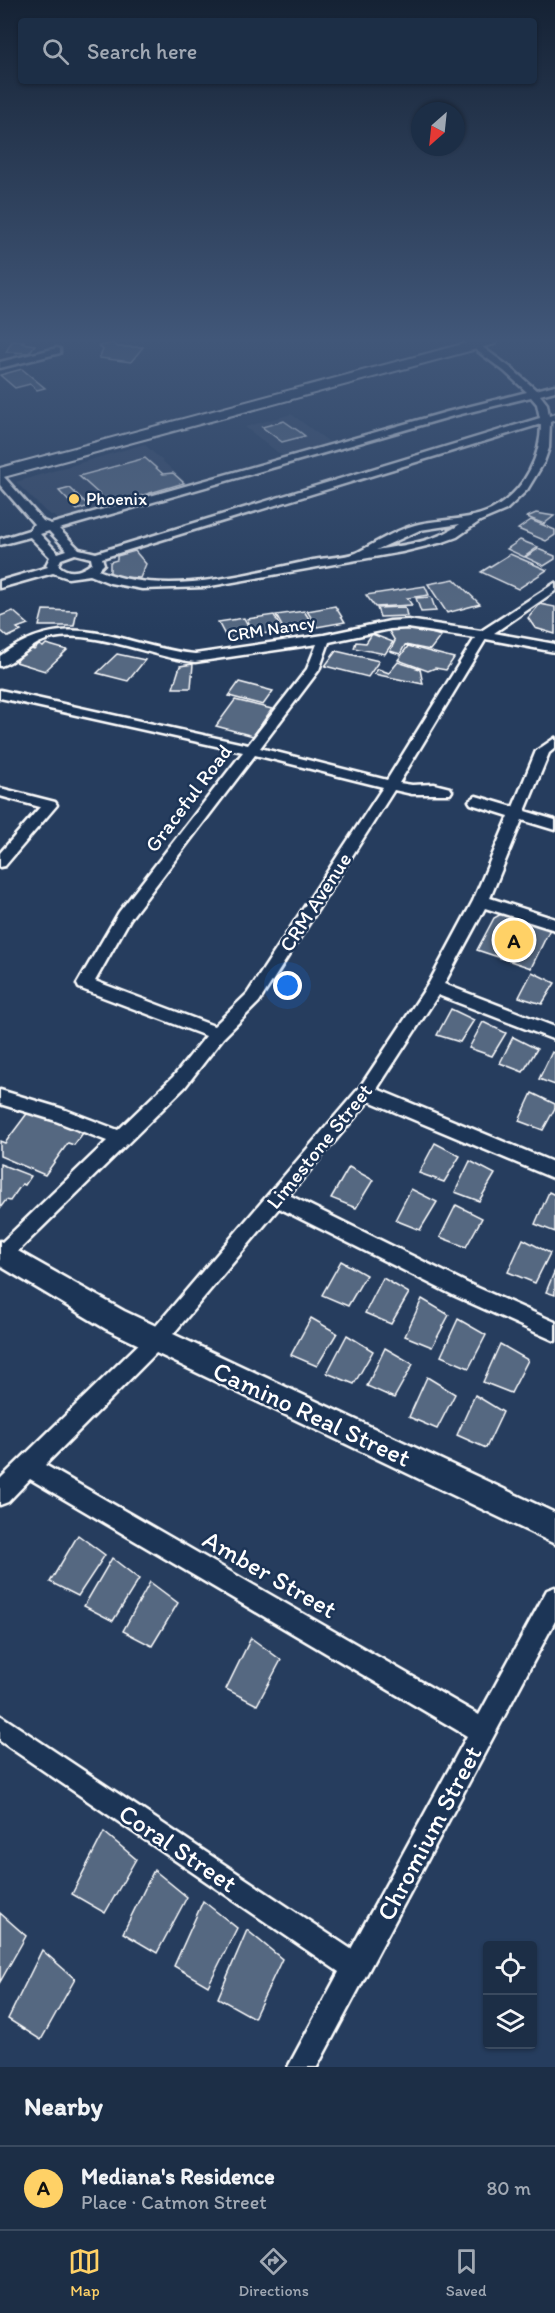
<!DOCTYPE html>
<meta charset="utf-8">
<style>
body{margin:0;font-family:Itim,sans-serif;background:#25364d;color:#f1f3f6}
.controls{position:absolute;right:18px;bottom:18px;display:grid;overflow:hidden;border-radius:6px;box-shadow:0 2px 4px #0004}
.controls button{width:54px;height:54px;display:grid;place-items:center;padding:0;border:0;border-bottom:2px solid #3a4a5f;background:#1c2e46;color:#f1f3f6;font:30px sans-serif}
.compass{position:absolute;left:411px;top:102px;width:54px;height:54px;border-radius:50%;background:#1c2e46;box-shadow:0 2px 4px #0004;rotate:207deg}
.you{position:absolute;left:288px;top:986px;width:21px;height:21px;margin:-15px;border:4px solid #fff;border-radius:50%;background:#1a73e8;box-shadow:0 0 0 9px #1a73e833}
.badge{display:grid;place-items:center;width:39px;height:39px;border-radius:50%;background:#ffd166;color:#111;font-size:20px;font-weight:700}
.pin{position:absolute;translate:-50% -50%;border:3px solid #fff;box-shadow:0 2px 6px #0006}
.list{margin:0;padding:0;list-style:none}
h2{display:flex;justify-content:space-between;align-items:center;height:78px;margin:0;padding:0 24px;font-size:26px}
h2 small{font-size:20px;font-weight:400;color:#a0a8b3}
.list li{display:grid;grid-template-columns:39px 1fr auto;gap:18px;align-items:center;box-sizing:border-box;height:84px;padding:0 24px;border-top:2px solid #3a4a5f}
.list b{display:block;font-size:22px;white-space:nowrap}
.list p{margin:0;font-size:20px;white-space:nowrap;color:#a0a8b3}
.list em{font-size:20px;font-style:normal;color:#a0a8b3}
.icon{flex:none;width:33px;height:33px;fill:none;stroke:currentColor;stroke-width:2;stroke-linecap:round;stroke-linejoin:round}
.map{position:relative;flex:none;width:555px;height:2067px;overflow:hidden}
.search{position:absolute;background:#1c2e46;box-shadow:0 2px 4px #0004;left:18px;right:18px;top:18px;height:66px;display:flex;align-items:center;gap:15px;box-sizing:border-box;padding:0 21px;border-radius:6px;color:#a0a8b3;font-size:22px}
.sheet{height:162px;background:#1c2e46}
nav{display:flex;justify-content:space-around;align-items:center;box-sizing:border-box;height:84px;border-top:2px solid #3a4a5f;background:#1c2e46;font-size:16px;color:#a0a8b3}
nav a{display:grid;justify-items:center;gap:3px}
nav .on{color:#ffd166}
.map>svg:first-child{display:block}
.built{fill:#344a68}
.building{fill:#556781;stroke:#fff;stroke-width:1.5}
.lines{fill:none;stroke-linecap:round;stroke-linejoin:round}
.street-casing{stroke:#fff;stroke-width:5}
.secondary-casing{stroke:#fff;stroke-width:5}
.primary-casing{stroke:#fff;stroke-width:4}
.street{fill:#1d3557;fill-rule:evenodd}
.secondary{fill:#1d3557;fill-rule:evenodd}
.primary{fill:#1d3557;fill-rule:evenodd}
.poi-dot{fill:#ffd166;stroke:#1d3557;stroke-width:2}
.labels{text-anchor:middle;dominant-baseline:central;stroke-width:5;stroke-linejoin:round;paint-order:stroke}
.far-poi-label{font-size:18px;fill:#fff;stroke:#1d3557;text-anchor:start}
.far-street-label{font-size:18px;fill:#fff;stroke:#1d3557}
.street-label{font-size:21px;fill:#fff;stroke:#1d3557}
.near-street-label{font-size:26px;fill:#fff;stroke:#1d3557}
</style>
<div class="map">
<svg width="555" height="2067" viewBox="0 0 555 2067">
<rect width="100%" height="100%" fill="#263d5e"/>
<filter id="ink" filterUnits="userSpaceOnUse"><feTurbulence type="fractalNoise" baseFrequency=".0167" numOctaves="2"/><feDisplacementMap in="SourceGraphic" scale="12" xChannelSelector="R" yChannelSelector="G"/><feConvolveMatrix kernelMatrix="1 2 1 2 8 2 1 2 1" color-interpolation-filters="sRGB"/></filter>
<g filter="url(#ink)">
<g class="built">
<path d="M291,414L332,444L285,458L245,427Z"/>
<path d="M144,444L190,486L62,521L46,512L16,482Z"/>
</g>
<g class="building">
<path d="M12,341H24L22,343L35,345L29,353L6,352Z"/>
<path d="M113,343L118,347H143L131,362L99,358L103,350L99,346Z"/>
<path d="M22,369L45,388L37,390L30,384L15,388L0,375Z"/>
<path d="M284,421L300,432L305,436L282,442L262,427Z"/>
<path d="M145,458L163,474L173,473L184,483L106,506L95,495L99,494L79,476Z"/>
<path d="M70,488L89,506L77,510L59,491Z"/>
<path d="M536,513L554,516L544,524L527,517Z"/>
<path d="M531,520L555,530V535L546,541L518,529Z"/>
<path d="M520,540L538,547L524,557L507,549Z"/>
<path d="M538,549L555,556V559L544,566L525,557Z"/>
<path d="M135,551L146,564L140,578L122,577L110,573V562L117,560V556Z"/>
<path d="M510,554L547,570L518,589L481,572Z"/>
<path d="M454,579L480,604L447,613L428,584Z"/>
<path d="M425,586L429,595L407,598L412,605L375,607L366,595Z"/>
<path d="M431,597L436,611L421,612L416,598Z"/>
<path d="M540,604L555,607V634L535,628L528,618Z"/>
<path d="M335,606L345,622L317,627L307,611Z"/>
<path d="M405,607L407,616L380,617L377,608Z"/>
<path d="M43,610L77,611L74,626H39Z"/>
<path d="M13,611L28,624L17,628L21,631L8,637L0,630V616Z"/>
<path d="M304,611L313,625L284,630L276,615Z"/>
<path d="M274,615L282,631L255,635L247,619Z"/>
<path d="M244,618L253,635L227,639L218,622Z"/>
<path d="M387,628H414L441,636L430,650L405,645L400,654L390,651L395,641Z"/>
<path d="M372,634L393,642L385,654L354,648L356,642L366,643Z"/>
<path d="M46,644L67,650L45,671L16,662L28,648L34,650L39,645L43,647Z"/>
<path d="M408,646L454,658L446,670L435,668L428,671L398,660Z"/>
<path d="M336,651L379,661L368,677L325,666Z"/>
<path d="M117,654L145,660L128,681L97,673Z"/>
<path d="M398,662L420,669L423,684L374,674L378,669L389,673Z"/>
<path d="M193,664L191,688H173L180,666Z"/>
<path d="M239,682L273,691L263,705L229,696Z"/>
<path d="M235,700L272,709L253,736L216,726Z"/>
<path d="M503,913L550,929L531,968L477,950L494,918Z"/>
<path d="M532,972L555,983L542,1004L519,997Z"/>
<path d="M451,1009L474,1020L460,1042L437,1035Z"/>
<path d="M483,1022L506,1033L492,1056L469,1048Z"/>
<path d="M513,1037L537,1049L523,1072L500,1063Z"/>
<path d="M552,1052L555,1054V1085L539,1079Z"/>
<path d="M532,1093L555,1104V1108L543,1130L519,1121Z"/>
<path d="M29,1111L83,1133L74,1145L68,1143L45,1175L0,1156V1141L5,1143Z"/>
<path d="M435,1143L460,1156L444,1182L419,1173Z"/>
<path d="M470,1161L495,1174L479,1201L455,1192Z"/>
<path d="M0,1164L31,1176L25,1185L22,1184L10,1201L6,1200L0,1208Z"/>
<path d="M349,1167L373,1180L356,1208L331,1198Z"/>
<path d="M411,1189L437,1202L420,1230L395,1220Z"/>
<path d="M549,1192L555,1195V1232L535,1224Z"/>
<path d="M456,1205L482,1218L466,1247L440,1237Z"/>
<path d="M523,1239L550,1253L535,1283L508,1272Z"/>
<path d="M341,1261L366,1275L348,1306L322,1295Z"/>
<path d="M555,1270V1295L546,1292Z"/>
<path d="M383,1278L409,1293L391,1324L365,1313Z"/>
<path d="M422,1299L449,1315L432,1347L405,1336Z"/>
<path d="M311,1318L337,1333L317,1366L291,1355Z"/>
<path d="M458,1319L486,1335L469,1368L441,1356Z"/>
<path d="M347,1335L373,1351L354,1384L327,1373Z"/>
<path d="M500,1344L528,1360L511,1393L483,1382Z"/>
<path d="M385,1348L413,1364L394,1398L367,1386Z"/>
<path d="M427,1377L455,1394L437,1429L409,1417Z"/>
<path d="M475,1395L503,1412L486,1448L457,1435Z"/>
<path d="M78,1535L105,1555L78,1596L50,1582Z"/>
<path d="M112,1558L139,1579L113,1621L84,1606Z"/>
<path d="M150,1582L178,1603L152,1646L123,1631Z"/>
<path d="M251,1638L281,1660L257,1705L226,1689Z"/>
<path d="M104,1832L136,1859L105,1913L72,1894Z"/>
<path d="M154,1870L187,1897L157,1953L123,1933Z"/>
<path d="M203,1901L237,1928L208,1986L174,1966Z"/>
<path d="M0,1913L26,1936L0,1982Z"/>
<path d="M247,1930L282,1959L254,2018L218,1998Z"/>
<path d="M42,1950L75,1979L41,2040L8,2019Z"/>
</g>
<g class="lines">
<g class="street-casing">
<g id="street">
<path d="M464,341H474L511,368L536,390L555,385V391L540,395L547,404L549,416L555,414V420L550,422L549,448L544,462L527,490L506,510L480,521L457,537L443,542L402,552L205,587L142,589L110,583L90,575L68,578L53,573L0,588V581L48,567L46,565L50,557L30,537L0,545V539L29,530L34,524L0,485V476L4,477L43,521L51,524L447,412L527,392L504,371ZM531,397L537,404L540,418L96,553L79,549L59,529L453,416ZM541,424C541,457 525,488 498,506C474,522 442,518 415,525C393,531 376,543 358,552C349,557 324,558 313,560C244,574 166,598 98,570L104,564L102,558ZM460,524C436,542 404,545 376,550L420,530ZM49,531L67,550L58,553L40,534ZM75,554L91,558L92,563C81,572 69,575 58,565L61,559Z"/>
<path d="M57,348L60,349V353L0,368V362Z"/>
<path d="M555,583V591L494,633L555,644V652L486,639L399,783L412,785L434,784L450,788L452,791L450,794H412L394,790L259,1002L223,1038L185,1087L10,1259L0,1260V1244L107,1141L53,1120L0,1104V1090L63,1109L118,1130L173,1077L206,1036L79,988L77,984L119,912L243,752L0,698V690L248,745L307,669L317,644L195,662C150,657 97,630 53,638C31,642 19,661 0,666V656C70,604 120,646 195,654L324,635L390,621L408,620L481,631ZM408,628L475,638L387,780L260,748L319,670L329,642L390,629ZM255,755L383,787L247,994L214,1026L95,981L130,919Z"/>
<path d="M555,738V748L549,753L525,811L555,820V830L522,820L490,898L555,919V930L485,908L444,984L555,1027V1040L438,995L377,1089L555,1163V1179L369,1101L289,1195L467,1283L555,1322V1341L453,1295L279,1208L163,1346L45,1465L479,1715L547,1590L555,1587V1621L317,2067H288L339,1972L0,1741V1715L351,1949L467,1736L30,1479L8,1502L0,1505V1479L149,1334L360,1087L429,983L473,901L509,816L471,804L469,801L476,796L513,807L536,751Z"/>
<path d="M0,788L55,802L57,805L5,866L0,867V853L40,807L0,796Z"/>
</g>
</g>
<g class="secondary-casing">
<path id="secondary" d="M0,1241L124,1311L555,1513V1544L106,1329L0,1266Z"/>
</g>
<g class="primary-casing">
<path id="primary" d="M474,341H497L495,344L0,478V468Z"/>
</g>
<use href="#street" class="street"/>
<use href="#secondary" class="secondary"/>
<use href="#primary" class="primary"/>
</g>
</g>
<linearGradient id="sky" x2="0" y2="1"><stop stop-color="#152234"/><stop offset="0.54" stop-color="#415779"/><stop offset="1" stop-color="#415779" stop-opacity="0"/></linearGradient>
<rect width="555" height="630" fill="url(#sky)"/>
<circle class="poi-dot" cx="74" cy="499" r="6"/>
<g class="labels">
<g class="far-poi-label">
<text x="86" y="499">Phoenix</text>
</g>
<g class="far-street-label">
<text transform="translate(271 629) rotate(-9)">CRM Nancy</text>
</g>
<g class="street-label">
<text transform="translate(188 798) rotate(-53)">Graceful Road</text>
<text transform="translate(315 902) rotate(-57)">CRM Avenue</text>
<text transform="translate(319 1146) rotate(-51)">Limestone Street</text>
</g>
<g class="near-street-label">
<text transform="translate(312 1414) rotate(25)">Camino Real Street</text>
<text transform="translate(270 1574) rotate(30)">Amber Street</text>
<text transform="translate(429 1833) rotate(-62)">Chromium Street</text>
<text transform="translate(178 1848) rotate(34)">Coral Street</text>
</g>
</g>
</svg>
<div class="controls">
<button><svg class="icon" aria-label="locate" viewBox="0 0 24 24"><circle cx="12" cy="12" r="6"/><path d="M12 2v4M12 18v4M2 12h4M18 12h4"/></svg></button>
<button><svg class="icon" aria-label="layers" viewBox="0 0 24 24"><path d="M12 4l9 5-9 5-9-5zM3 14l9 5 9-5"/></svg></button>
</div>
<svg class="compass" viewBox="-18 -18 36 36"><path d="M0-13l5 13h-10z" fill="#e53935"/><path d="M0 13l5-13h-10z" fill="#a0a8b3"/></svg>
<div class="you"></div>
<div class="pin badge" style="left:514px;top:940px">A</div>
<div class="search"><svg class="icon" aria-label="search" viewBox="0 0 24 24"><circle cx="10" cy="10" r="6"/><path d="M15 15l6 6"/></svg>Search here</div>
</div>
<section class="sheet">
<h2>Nearby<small></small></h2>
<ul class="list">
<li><span class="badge">A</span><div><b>Mediana's Residence</b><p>Place · Catmon Street</p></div><em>80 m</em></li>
</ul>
</section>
<nav>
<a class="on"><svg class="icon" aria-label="map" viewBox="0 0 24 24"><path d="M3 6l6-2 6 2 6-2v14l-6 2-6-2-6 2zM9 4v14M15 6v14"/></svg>Map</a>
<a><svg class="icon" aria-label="directions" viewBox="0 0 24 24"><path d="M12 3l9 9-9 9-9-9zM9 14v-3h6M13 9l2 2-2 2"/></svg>Directions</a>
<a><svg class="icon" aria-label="saved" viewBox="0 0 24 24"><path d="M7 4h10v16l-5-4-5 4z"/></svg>Saved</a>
</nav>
